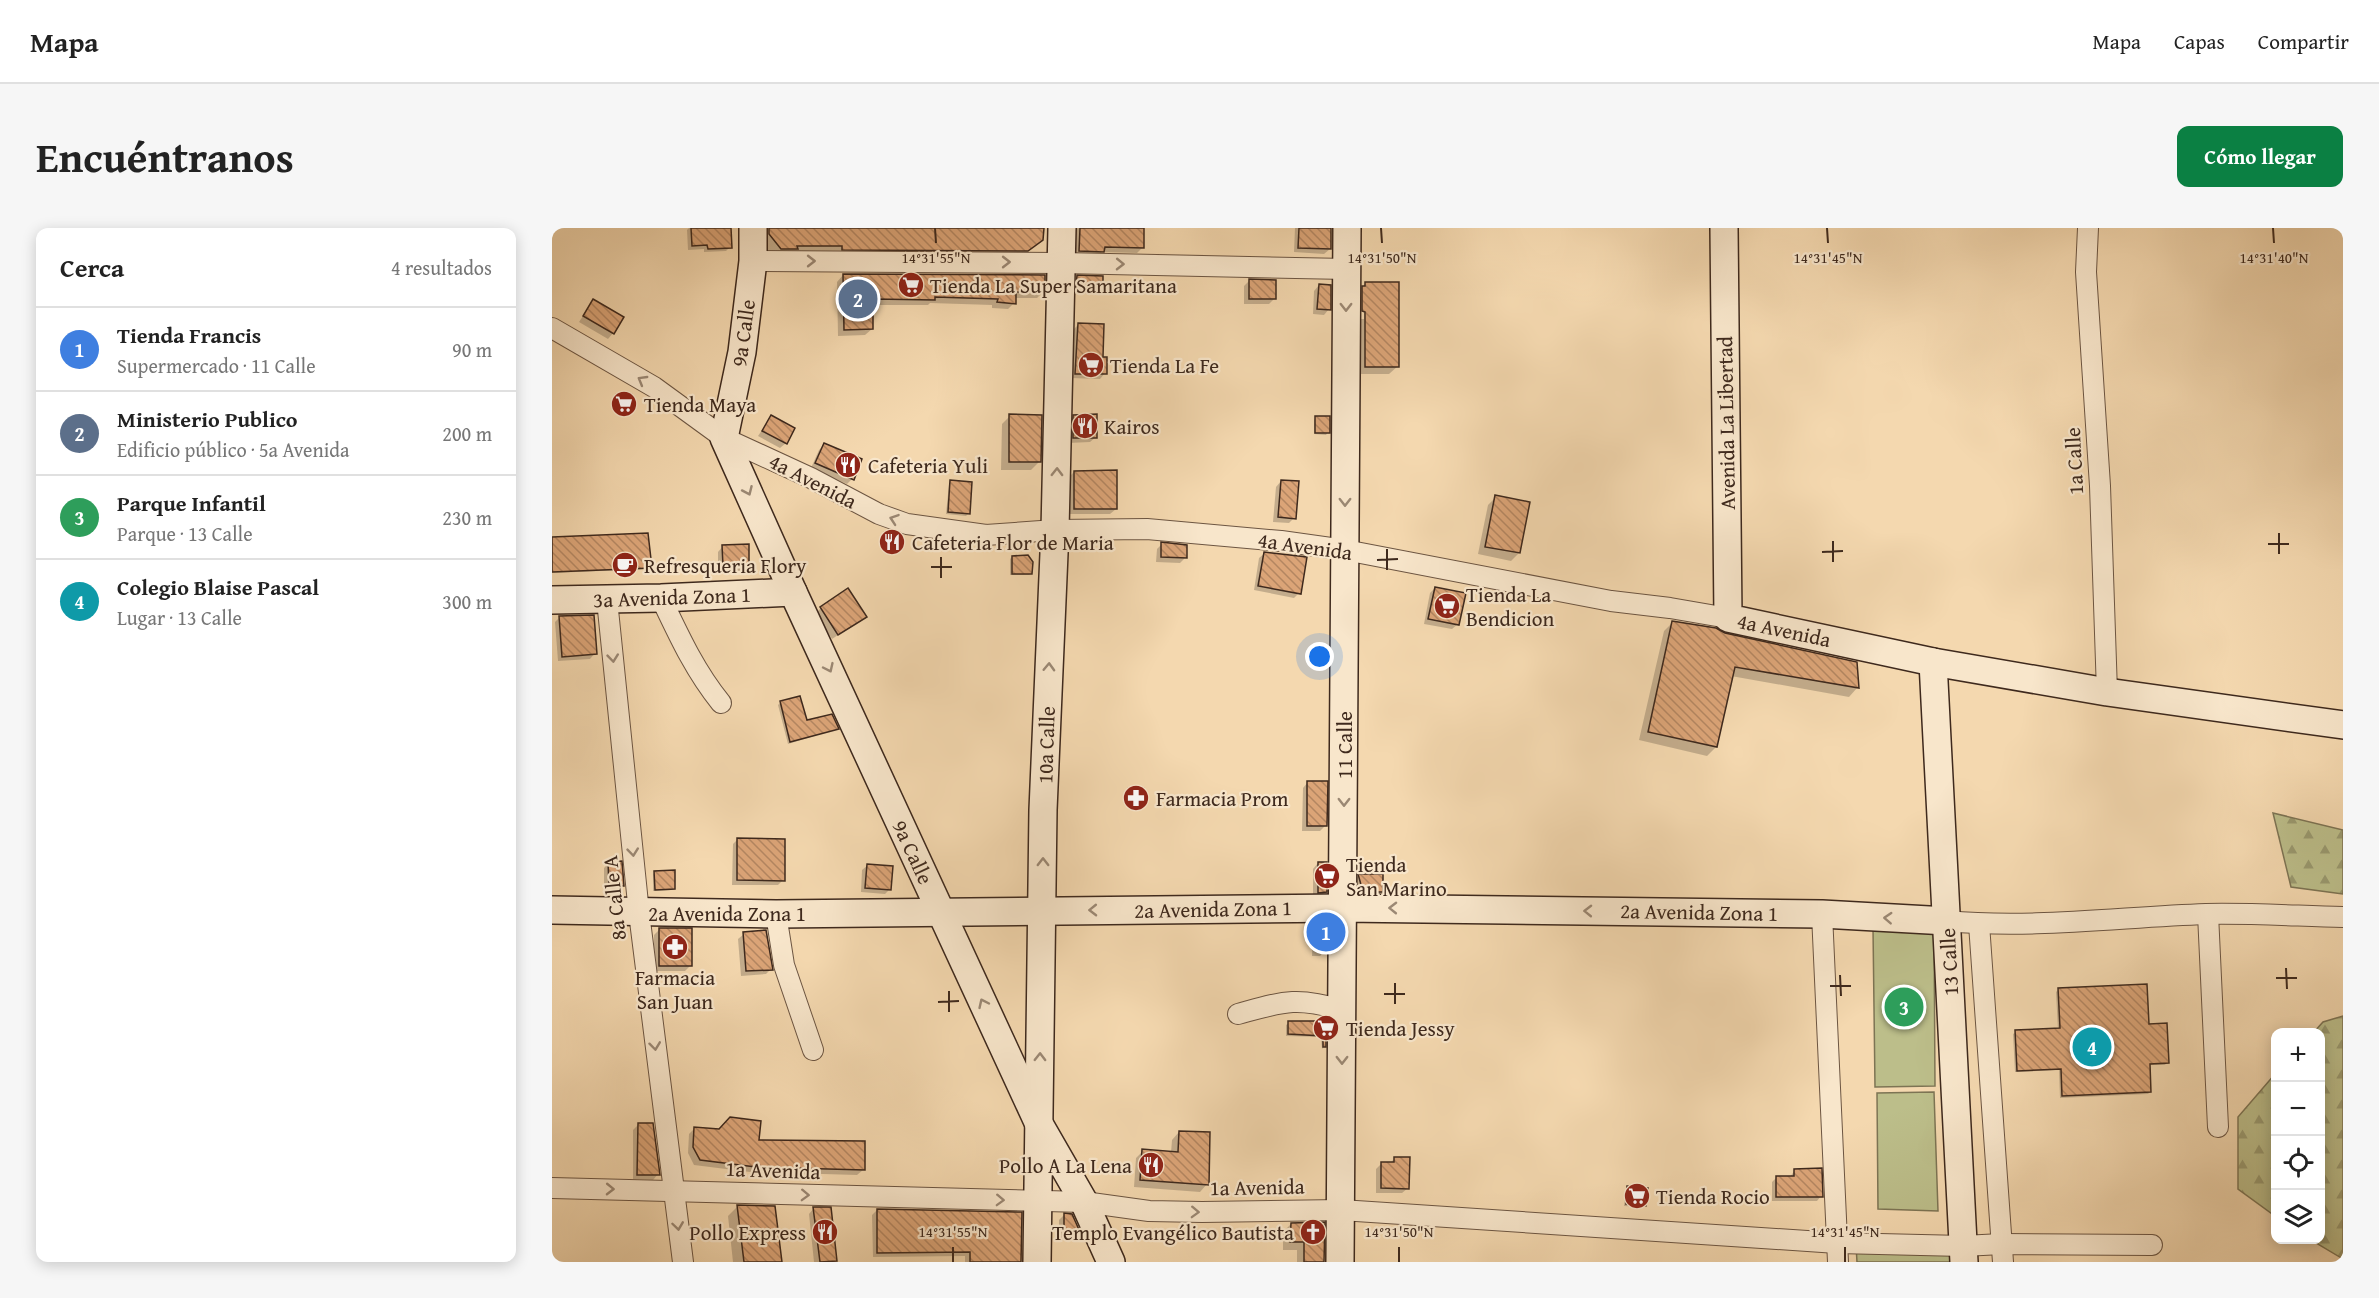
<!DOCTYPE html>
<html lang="es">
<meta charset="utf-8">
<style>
body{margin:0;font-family:"Gentium Book Plus",serif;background:#f6f6f6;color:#222}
.controls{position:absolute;right:18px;bottom:18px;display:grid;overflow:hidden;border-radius:12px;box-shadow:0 3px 15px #0003}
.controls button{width:54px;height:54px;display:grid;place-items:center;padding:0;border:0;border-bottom:2px solid #e0e0e0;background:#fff;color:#222;font:30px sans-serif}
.you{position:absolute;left:768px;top:429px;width:21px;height:21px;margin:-15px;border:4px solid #fff;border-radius:50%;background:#1a73e8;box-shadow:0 0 0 9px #1a73e833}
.badge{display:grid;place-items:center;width:39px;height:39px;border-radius:50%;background:#0b8043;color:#fff;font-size:20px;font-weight:700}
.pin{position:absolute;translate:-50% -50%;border:3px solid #fff;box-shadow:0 2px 6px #0006}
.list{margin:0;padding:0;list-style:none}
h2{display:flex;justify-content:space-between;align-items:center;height:78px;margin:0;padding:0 24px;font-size:26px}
h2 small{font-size:20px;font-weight:400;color:#767676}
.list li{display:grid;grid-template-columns:39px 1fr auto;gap:18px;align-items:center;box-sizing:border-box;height:84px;padding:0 24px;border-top:2px solid #e0e0e0}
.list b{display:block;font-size:22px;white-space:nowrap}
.list p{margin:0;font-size:20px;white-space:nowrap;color:#767676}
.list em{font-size:20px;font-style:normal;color:#767676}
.icon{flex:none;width:33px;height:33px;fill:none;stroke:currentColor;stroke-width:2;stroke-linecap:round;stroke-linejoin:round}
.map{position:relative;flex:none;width:1791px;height:1034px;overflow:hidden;border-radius:12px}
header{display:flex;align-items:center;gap:36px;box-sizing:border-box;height:84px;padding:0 30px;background:#fff;border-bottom:2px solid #e0e0e0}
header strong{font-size:28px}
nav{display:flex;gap:33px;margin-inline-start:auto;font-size:21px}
.intro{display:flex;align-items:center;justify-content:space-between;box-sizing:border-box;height:144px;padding:0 36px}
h1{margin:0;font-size:42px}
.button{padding:15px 27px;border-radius:12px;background:#0b8043;color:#fff;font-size:21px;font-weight:700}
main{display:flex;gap:36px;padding:0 36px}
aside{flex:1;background:#fff;border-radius:12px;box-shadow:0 3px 15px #0003}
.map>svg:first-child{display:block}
.forest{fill:url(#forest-firs);stroke:#7d7454;stroke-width:1.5}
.park{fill:#bcbe8a;stroke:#7d7454;stroke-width:1.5}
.shadow{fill:#0003;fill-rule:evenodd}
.building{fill:url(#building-back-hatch);stroke:#3e291d;stroke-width:1.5}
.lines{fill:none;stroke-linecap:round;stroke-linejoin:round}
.street-casing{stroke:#6c5542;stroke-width:22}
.secondary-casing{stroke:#3e291d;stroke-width:30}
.street{stroke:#f8e6cb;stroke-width:20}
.secondary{stroke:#f8e6cb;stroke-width:27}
.oneway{stroke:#9b8874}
.ticks{fill:none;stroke:#3e291d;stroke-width:2}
.labels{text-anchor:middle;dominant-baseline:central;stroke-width:4.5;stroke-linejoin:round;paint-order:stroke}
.poi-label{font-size:21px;fill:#3e291d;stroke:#f8e6cb;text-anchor:start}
.street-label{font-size:21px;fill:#3e291d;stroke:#f8e6cb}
.ticks-label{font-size:15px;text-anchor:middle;fill:#3e291d;stroke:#f8e6cb;stroke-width:4.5;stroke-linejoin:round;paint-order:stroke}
</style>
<header>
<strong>Mapa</strong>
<nav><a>Mapa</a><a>Capas</a><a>Compartir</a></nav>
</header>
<div class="intro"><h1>Encuéntranos</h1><a class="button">Cómo llegar</a></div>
<main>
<aside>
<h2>Cerca<small>4 resultados</small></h2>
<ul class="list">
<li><span class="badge" style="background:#3f7fe0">1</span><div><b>Tienda Francis</b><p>Supermercado · 11 Calle</p></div><em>90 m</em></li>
<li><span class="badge" style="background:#5c6f8a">2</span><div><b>Ministerio Publico</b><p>Edificio público · 5a Avenida</p></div><em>200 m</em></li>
<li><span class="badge" style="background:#2e9e5b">3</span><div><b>Parque Infantil</b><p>Parque · 13 Calle</p></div><em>230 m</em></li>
<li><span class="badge" style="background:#0f9aa8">4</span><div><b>Colegio Blaise Pascal</b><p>Lugar · 13 Calle</p></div><em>300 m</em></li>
</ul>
</aside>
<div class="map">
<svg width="1791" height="1034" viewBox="0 0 1791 1034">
<defs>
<pattern id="forest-firs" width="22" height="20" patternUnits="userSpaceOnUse" patternTransform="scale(1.5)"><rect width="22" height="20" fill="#bcbe8a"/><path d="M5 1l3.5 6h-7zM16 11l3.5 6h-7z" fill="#9a9a70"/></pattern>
<pattern id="building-back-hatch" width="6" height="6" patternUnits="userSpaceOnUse" patternTransform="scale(1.5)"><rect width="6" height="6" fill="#dba477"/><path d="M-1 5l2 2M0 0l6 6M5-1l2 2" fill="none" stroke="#b38661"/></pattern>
</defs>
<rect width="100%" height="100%" fill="#f4d8af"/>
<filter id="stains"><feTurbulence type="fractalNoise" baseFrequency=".00333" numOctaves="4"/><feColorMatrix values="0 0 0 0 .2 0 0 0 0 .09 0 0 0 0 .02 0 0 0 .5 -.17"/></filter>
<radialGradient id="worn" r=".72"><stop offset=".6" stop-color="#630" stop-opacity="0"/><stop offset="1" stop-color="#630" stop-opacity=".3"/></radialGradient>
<g class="forest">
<path d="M1721,585L1791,602V666L1739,659Z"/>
<path d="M1791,788V1031L1759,1012H1768V804H1762L1771,794Z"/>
<path d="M1723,846V988L1686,961V889Z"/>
</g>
<g class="park">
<path d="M1382,699L1383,858L1323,859L1321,700Z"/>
<path d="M1382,864L1386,983L1326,981L1325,865Z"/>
<path d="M1416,1009L1418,1034H1305L1304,1017Z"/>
</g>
<g class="shadow">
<path d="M137,0H177L178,19L174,23L152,24V21L136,22L135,2Z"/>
<path d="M209,0H490V12L464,33L218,32L208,20Z"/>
<path d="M523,0H591L590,20L585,25L550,24L546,28H523Z"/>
<path d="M743,0H778V21L772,26L742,24Z"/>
<path d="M291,47L491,64L485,70H463L462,75L456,81L440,80V77L378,75L376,77H319L320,101L313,107L286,108L285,54Z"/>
<path d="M525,49L549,61L544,66L520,65V54Z"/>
<path d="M698,52L722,71L717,76H692V58Z"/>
<path d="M814,55L846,138L837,146H806V64ZM809,61H812V91H809Z"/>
<path d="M767,57L777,81L772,87L761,86L762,63Z"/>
<path d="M41,73L61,105L56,111L27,94Z"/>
<path d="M526,97L550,130L553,145L548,151L519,150L521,102Z"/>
<path d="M458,188L487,234L479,242H449L450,196Z"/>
<path d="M522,188L544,209L538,214L516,215L517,193Z"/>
<path d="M219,189L234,215L228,220L206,208Z"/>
<path d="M764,189L776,204L774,207L762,206V192Z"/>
<path d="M272,217L300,251L295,256L259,240L267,222Z"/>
<path d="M522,244L564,281L558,286H517V249Z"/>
<path d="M729,253L742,290L737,295L721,294L724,259Z"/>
<path d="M399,254L416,286L414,288L394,286L397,256Z"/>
<path d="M944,269L967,325L959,333L926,326L936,277Z"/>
<path d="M0,311L98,339L96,341L0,345Z"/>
<path d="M610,316L633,330L628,335L604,334L605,321Z"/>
<path d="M171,318L196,337L190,343H166V324Z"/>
<path d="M713,325L747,365L742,370L702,362L707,330Z"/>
<path d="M460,329L479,345L477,347H458V331Z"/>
<path d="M883,360L906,396L900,401L872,396L878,365Z"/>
<path d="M269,380L313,389L280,411L264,385Z"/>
<path d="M8,389L43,425L38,431L6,433L3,394Z"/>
<path d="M1121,394L1303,435L1305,460L1297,469L1179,448L1164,519L1155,528L1087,512L1112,403Z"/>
<path d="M228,475L254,494L285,501L236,516L226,477Z"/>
<path d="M756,554L774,597L768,603H750L751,560Z"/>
<path d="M186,611L231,652L226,657H180L181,616Z"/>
<path d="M57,635L71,657L65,662L52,663V640Z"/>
<path d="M766,635L773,664L768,669H761V641Z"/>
<path d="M316,637L338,661L333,666L309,664L310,642Z"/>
<path d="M103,644L122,660L120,662L101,663V646Z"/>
<path d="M807,647L830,664L824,669H806L802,652Z"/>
<path d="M766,698L773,723L768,728H760L761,703Z"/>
<path d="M108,701L138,738L133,743H102V707Z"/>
<path d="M192,706L219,741L214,746L189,748L186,711Z"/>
<path d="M1506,762L1596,797L1615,834L1613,837H1596L1598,864L1596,866L1508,870L1507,842L1463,844L1461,806L1464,804L1506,802L1504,764Z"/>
<path d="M737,795H772V818L770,821L769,809L734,808V797Z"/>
<path d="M86,897L106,946L101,952L81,951V902Z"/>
<path d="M143,900L167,902L311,942L305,947L198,944L142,937L136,925L137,906Z"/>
<path d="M627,904L655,956L648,964L582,959L584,930L591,923L619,925L620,912Z"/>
<path d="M843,930L856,960L850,965H824V941L829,936H837Z"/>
<path d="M1243,942L1269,968L1265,973H1220V954L1225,949H1238Z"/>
<path d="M1076,960L1093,977L1091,979L1072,978L1074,962Z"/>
<path d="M186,978L228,1034H181L176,988Z"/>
<path d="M262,980L284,1032L282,1034H262L257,986Z"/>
<path d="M325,982L468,1034H413V1028L321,1029L320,987Z"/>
<path d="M512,987L526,1003L521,1008L507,1014V992Z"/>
<path d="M739,996L770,1034H745V1022H731V1004Z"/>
</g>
<g class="building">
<path d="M139,0H179L180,20L156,21L155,17L140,18Z"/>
<path d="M217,0H492L491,12L476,23L290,22V18H245L246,21H229L217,6Z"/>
<path d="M528,0H592V20L553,19L552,24L527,23Z"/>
<path d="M747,0H779V21L746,20Z"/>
<path d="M291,46L493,47V64H464V76L445,74L446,71L383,69V72L321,71V101L292,102Z"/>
<path d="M525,47L551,48V61L524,60Z"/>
<path d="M697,51L724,52V71H697Z"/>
<path d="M813,54H847V139H813V84L810,83V58H813Z"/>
<path d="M767,56L779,57V82L765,81Z"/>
<path d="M41,71L72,89L62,106L31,88Z"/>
<path d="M526,95L552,96L551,129H555V146H523Z"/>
<path d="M457,186L490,187L489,234H457Z"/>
<path d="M545,186V210H521V187Z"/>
<path d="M219,187L243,200L235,216L210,203Z"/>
<rect x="763" y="188" width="15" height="17"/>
<path d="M272,215L310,231L302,252L263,235Z"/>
<path d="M565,242V281H522V243Z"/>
<path d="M398,252L420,254L418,286L396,284Z"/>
<path d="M729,252L747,253L744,291L726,289Z"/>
<path d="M943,267L978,274L968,325L933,319Z"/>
<path d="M96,305L100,340L0,344V309Z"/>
<path d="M609,314L635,317V330L609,329Z"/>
<path d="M197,316V338H171L170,317Z"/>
<path d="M712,324L755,329L749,366L706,358Z"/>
<path d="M476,327L481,334L480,346H460V328Z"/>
<path d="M883,359L914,365L907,397L876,391Z"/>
<path d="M296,360L315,389L286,407L268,379Z"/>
<path d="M42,387L45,426L10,429L7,388Z"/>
<path d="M1120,393L1164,400L1173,405L1305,434L1307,460L1183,439L1165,519L1096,504Z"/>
<path d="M248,468L255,492L280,486L287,501L238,514L228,473Z"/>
<path d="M755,553H776L775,598H755Z"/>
<path d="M185,610L233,611V653L185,652Z"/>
<path d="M70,633L72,658H57L56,634Z"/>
<path d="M766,634H775V664L766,665Z"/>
<path d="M315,636L341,638L339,662L313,660Z"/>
<path d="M123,642V661L103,662L102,643Z"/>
<path d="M806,646H831V664H811Z"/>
<path d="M765,696H775L774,723H765Z"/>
<rect x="107" y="700" width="33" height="38"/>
<path d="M214,702L221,742L194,743L191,704Z"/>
<path d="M1595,756L1597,796L1615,795L1617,835L1598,836L1599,864L1510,868L1509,841L1465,843L1463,802L1508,800L1506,760Z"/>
<path d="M736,793H774V819H771V808L736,806Z"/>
<path d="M178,889L209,893L207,912L313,913V942L204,939L148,932L141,919L142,899L167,901Z"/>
<path d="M86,895H101L108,947H85Z"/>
<path d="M627,903L658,904L657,957L588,952L590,921L626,924Z"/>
<path d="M842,929H858L857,961L829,960V934H842Z"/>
<path d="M1270,940L1271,969H1224V948H1242V941Z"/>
<path d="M1075,958L1096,960L1094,978L1074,976Z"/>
<path d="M185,977L223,978L230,1034H192Z"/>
<path d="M261,979H279L285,1033L268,1034Z"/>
<path d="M325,981L470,984L469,1034H418V1024L325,1025Z"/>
<path d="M512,985L520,986L528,1004L512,1010Z"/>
<path d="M773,994L772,1034H752V1014H738L739,995Z"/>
</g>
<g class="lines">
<g class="street-casing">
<g id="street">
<path d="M1536,0L1534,44L1548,258L1555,464"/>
<path d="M201,33L510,35L795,41"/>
<path d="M0,100L102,159L172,210L259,250L327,286L355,296L434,307L503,302L595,301L729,313L793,322L1059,373L1118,380L1176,390"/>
<path d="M109,370C127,408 143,443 169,475"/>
<path d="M55,372L87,685L131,1034"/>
<path d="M224,686L232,737L261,822"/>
<path d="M1270,686L1286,1034"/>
<path d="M1656,686L1666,899"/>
<path d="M1395,693C1481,701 1568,689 1654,686C1700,685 1746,688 1791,689"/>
<path d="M1427,696L1451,1034"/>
<path d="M686,786C730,774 744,768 790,782"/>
<path d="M0,960L532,974L597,983L650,984L789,982L1285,1015L1411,1018L1450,1016L1600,1017"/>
</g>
</g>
<g class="secondary-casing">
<g id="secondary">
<path d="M201,0V33L190,124L172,210L241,364L486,894L532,974L559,1034"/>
<path d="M1172,0L1176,390L1381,434L1555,464L1791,497"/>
<path d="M0,372L109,370L241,364"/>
<path d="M1381,434L1412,1034"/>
<path d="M0,682L224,686L791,680L1270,686L1395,693"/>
<path d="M485,1034L491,582L503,302L510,0"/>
<path d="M788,1034L795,0"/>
</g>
</g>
<use href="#street" class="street"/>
<use href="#secondary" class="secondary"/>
</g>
<defs><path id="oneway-chevron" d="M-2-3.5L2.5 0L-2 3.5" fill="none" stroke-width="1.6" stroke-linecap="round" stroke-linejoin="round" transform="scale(1.5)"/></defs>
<g class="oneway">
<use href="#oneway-chevron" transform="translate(259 33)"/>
<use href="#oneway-chevron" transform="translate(454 34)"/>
<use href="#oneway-chevron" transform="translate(568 36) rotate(1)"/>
<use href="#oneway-chevron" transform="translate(794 79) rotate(90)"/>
<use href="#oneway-chevron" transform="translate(90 152) rotate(-150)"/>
<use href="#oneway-chevron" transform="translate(505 244) rotate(-89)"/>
<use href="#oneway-chevron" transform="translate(196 263) rotate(66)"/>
<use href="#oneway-chevron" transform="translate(793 274) rotate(90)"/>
<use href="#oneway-chevron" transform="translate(342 291) rotate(-161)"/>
<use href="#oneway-chevron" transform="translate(61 430) rotate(84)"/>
<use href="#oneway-chevron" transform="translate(497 439) rotate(-88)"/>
<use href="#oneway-chevron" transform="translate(277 440) rotate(65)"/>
<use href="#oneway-chevron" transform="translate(792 574) rotate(90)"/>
<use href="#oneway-chevron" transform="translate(81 624) rotate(84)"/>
<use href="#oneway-chevron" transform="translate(491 634) rotate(-90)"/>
<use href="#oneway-chevron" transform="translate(841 680) rotate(-179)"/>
<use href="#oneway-chevron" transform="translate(541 682) rotate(179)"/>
<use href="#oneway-chevron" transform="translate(1036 683) rotate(-179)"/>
<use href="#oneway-chevron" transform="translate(1336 690) rotate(-177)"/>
<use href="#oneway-chevron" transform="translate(431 775) rotate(-115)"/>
<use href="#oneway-chevron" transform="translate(103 818) rotate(83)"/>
<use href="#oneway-chevron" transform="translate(488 829) rotate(-89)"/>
<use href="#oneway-chevron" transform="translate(790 832) rotate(90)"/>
<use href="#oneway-chevron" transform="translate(58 961) rotate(1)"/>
<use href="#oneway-chevron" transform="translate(253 967) rotate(2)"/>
<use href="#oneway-chevron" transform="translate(448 972) rotate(2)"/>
<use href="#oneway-chevron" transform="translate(643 984) rotate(2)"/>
<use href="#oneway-chevron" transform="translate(126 998) rotate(82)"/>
</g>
<path class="ticks" d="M383,0L384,15M829,0L830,15M1275,0L1276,15M1721,0L1722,15M1727,305V326M1281,313V334M1716,316H1737M835,321V342M1270,324L1291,323M389,329V350M825,332L846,331M379,339H400M1734,740L1735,761M1288,747L1289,768M1724,750H1745M843,755V776M1278,758H1299M397,763V784M832,766H853M386,774L407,773M401,1019V1034M847,1019V1034M1293,1019V1034"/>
<defs>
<g id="supermarket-disc" transform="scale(1.35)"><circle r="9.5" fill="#8f2418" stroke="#f8e6cb"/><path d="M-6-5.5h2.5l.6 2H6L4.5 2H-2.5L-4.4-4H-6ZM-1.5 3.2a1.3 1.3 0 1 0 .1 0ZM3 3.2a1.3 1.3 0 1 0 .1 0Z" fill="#fff"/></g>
<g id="restaurant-disc" transform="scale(1.35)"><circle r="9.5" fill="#8f2418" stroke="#f8e6cb"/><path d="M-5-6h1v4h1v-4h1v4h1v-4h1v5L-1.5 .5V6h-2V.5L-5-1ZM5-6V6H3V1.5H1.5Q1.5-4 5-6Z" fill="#fff"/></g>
<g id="cafe-disc" transform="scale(1.35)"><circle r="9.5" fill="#8f2418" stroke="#f8e6cb"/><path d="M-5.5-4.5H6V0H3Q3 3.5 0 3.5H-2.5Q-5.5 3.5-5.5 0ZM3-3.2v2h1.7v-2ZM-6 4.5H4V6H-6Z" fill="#fff"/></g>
<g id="pharmacy-disc" transform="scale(1.35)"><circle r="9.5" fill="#8f2418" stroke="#f8e6cb"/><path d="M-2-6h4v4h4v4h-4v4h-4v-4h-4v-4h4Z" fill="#fff"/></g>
<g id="church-disc" transform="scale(1.35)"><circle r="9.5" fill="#8f2418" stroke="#f8e6cb"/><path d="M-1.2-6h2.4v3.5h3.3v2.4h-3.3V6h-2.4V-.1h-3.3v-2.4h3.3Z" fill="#fff"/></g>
</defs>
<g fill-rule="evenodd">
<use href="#supermarket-disc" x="359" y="57"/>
<use href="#supermarket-disc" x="539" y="137"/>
<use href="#supermarket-disc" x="72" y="176"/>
<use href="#restaurant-disc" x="533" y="198"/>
<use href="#restaurant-disc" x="296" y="237"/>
<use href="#restaurant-disc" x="340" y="314"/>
<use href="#cafe-disc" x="73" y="337"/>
<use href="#supermarket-disc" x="895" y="378"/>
<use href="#pharmacy-disc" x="584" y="570"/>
<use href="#supermarket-disc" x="775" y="648"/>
<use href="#pharmacy-disc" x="123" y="719"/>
<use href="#supermarket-disc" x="774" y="800"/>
<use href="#restaurant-disc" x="599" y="937"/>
<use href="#supermarket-disc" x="1085" y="968"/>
<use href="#restaurant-disc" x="273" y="1004"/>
<use href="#church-disc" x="761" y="1004"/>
</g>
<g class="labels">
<g class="poi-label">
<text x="378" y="57">Tienda La Super Samaritana</text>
<text x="558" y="137">Tienda La Fe</text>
<text x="92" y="176">Tienda Maya</text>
<text x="552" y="198">Kairos</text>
<text x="316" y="237">Cafeteria Yuli</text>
<text x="360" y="314">Cafeteria Flor de Maria</text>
<text x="92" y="337">Refresqueria Flory</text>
<text x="914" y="366">Tienda La<tspan x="914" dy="24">Bendicion</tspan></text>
<text x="604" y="570">Farmacia Prom</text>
<text x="794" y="636">Tienda<tspan x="794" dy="24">San Marino</tspan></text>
<text x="123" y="749" text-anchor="middle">Farmacia<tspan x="123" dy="24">San Juan</tspan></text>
<text x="794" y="800">Tienda Jessy</text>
<text x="580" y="937" text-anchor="end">Pollo A La Lena</text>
<text x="1104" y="968">Tienda Rocio</text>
<text x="254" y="1004" text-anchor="end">Pollo Express</text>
<text x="742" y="1004" text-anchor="end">Templo Evangélico Bautista</text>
</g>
<g class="street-label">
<text transform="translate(191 105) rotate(-82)">9a Calle</text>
<text transform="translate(1174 195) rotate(-91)">Avenida La Libertad</text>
<text transform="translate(1522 233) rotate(-93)">1a Calle</text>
<text transform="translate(261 253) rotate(27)">4a Avenida</text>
<text transform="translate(753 318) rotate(8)">4a Avenida</text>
<text transform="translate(120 369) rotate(-2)">3a Avenida Zona 1</text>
<text transform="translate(1232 402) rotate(12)">4a Avenida</text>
<text transform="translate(494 517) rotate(-88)">10a Calle</text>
<text transform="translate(792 517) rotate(-90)">11 Calle</text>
<text transform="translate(361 624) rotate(65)">9a Calle</text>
<text transform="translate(62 670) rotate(-96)">8a Calle A</text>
<text transform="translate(661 681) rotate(-1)">2a Avenida Zona 1</text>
<text transform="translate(1147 684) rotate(1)">2a Avenida Zona 1</text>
<text x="175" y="685">2a Avenida Zona 1</text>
<text transform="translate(1397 734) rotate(-93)">13 Calle</text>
<text transform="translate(221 942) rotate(2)">1a Avenida</text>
<text transform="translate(705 959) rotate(-1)">1a Avenida</text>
</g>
</g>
<g class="ticks-label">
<text x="384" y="35">14°31'55"N</text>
<text x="830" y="35">14°31'50"N</text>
<text x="1276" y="35">14°31'45"N</text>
<text x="1722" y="35">14°31'40"N</text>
<text x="401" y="1009">14°31'55"N</text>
<text x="847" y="1009">14°31'50"N</text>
<text x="1293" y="1009">14°31'45"N</text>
</g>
<rect width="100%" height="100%" filter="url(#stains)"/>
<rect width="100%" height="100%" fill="url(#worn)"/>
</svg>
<div class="controls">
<button>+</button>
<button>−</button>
<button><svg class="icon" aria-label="locate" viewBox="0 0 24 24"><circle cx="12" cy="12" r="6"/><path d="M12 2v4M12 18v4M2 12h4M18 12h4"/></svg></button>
<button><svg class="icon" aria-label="layers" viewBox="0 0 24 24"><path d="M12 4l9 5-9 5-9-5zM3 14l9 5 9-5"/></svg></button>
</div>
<div class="you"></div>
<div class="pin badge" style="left:774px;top:704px;background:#3f7fe0">1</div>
<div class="pin badge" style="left:306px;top:71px;background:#5c6f8a">2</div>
<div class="pin badge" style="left:1352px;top:779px;background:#2e9e5b">3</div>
<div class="pin badge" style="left:1540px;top:819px;background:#0f9aa8">4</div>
</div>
</main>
